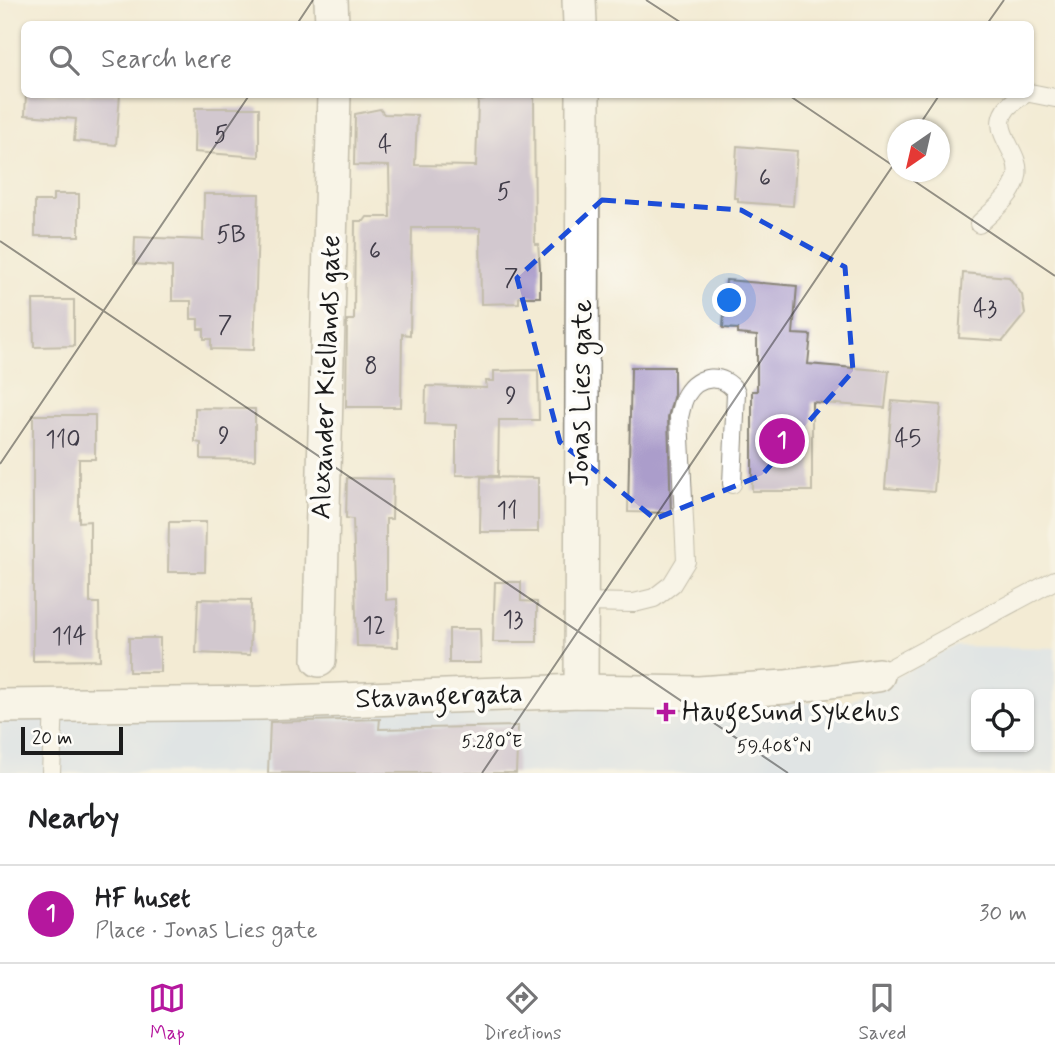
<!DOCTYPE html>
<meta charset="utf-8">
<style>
body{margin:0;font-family:Mynerve,sans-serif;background:#f6f6f6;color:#202124}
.controls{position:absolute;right:21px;bottom:21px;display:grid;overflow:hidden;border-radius:10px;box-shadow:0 2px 5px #0004}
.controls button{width:63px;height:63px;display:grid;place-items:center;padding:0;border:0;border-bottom:2px solid #e0e0e0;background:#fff;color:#202124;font:35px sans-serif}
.compass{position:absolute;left:887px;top:119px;width:63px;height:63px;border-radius:50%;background:#fff;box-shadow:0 2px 5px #0004;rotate:214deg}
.scale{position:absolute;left:21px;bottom:18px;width:102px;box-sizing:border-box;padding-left:7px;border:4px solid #1c1c1c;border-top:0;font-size:19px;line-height:24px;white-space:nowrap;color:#1c1c1c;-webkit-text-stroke:5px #fdfcf7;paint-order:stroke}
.you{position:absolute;left:730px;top:301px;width:24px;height:24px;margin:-18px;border:5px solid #fff;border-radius:50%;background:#1a73e8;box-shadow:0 0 0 10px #1a73e833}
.badge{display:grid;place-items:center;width:46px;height:46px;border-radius:50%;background:#b5179e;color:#fff;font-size:23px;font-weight:700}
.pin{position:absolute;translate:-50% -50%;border:4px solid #fff;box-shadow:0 2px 7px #0006}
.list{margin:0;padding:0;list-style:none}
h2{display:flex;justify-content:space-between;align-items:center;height:91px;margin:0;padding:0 28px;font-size:30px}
h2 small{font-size:23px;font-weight:400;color:#757577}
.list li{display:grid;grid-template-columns:46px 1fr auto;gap:21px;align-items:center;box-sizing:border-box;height:98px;padding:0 28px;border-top:2px solid #e0e0e0}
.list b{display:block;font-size:26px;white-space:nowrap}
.list p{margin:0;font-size:23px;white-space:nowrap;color:#757577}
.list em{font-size:23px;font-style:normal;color:#757577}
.icon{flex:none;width:38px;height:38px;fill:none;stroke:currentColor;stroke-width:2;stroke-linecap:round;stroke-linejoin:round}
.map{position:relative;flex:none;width:1055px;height:773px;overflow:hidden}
.search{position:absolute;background:#fff;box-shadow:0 2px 5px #0004;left:21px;right:21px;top:21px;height:77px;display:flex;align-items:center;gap:18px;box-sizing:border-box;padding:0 24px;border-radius:10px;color:#757577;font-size:26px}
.sheet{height:189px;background:#fff}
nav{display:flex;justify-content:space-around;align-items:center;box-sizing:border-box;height:98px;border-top:2px solid #e0e0e0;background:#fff;font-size:19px;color:#757577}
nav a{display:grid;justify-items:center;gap:4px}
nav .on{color:#b5179e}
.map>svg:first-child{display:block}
.built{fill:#c9dcf9;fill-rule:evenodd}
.building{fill:#ab9dcb}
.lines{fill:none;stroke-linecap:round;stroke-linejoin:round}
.service-casing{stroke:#888478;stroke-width:20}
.minor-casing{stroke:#888478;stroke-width:36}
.service{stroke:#fff;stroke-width:18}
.minor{stroke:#fff;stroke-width:33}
.marked{fill:none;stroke:#1d4ed8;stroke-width:5;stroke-dasharray:14 9;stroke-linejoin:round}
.ticks{fill:none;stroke:#1c1c1c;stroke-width:2;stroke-opacity:0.45}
.poi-dot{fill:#b5179e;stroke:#fdfcf7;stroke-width:2.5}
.labels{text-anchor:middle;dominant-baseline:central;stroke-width:7;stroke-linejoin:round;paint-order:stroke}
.number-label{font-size:24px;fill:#403c48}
.street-label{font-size:28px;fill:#1c1c1c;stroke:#fdfcf7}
.poi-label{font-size:28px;fill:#1c1c1c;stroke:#fdfcf7;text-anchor:start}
.ticks-label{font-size:18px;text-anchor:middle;fill:#1c1c1c;stroke:#fdfcf7;stroke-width:7;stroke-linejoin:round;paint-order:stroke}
</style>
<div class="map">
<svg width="1055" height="773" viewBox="0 0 1055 773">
<rect width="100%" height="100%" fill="#fdfcf7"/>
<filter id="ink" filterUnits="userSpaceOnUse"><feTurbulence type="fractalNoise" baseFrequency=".0143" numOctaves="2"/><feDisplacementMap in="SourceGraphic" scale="14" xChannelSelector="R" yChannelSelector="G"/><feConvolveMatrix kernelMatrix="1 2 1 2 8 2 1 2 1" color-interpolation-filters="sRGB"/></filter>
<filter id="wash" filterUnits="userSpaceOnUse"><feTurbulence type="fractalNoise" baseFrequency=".00686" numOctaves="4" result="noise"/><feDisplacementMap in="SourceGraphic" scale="28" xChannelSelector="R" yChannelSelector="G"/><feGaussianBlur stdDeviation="1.57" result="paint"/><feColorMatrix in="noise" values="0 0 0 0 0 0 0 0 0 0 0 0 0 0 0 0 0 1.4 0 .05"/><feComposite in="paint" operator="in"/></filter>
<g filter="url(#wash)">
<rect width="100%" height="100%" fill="#f3ebd4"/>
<path class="built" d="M956,646L1055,648V773H0V717L847,702ZM976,694H1029V747H976Z"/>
<g id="blocks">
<g class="building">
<path d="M26,94H120L116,145L74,141L76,119L25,115Z"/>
<path d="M484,94H534L535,244H538L540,268V297H519V303L481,304L480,228H412L410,335L402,334L401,407H346L347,320H354L355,221H364L367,217H390L389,166L354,165L355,114L380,109L384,114L417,115L415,165L476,166L478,101L484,100Z"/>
<path d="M195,108H259V157L194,152Z"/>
<path d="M737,146L797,151L793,206L738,202V198H734Z"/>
<path d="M53,194H79V236H35V201H53Z"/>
<path d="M204,194H259L254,350L211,349V339H204V329H198V319H191V301H172V267L134,264L135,237L203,240Z"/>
<path d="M963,273L1009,277L1022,295L1025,314L1003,341L959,338Z"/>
<path d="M726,280L797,286L793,334L811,335L808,364L889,371L885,408L812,402V491H752V391H757V336L738,334V329L723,328Z"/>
<path d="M33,300H74V346L34,347Z"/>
<path d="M631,367H674V394L668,417L671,513L628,512Z"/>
<path d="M538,370L539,420H499L498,476L456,475V425L425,424L426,386L487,388L486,381H494V371Z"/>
<path d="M892,401L941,405L934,492L885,488Z"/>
<path d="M195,408L255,409V460L201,459V443L195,442Z"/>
<path d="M33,415H95V459H79V522L90,521V603H99L100,660L33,661Z"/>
<path d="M481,477L538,478V532H480Z"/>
<path d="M347,478L393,479L392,519H386V600L397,599L398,647L357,646L353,519L346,518Z"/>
<path d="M169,522H206L205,572H168Z"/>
<path d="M495,582H521V601L537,602V642H493Z"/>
<path d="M198,599L251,600L250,655L196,653Z"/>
<path d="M449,629H480L481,663H449Z"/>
<rect x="129" y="638" width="31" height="34"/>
<path d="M380,719L379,729L518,726L516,773H268L270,722Z"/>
</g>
</g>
</g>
<g filter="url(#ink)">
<use href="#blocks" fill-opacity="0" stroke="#888478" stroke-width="2"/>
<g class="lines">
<g class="service-casing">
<g id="service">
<path d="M1030,93L1055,98"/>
<path d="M979,224C992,211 1014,195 1017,176C1023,147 973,123 1025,94"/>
<path d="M580,602L634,603L654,598L672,584L686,561L679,417C681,410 682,401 686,395C698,374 724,373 736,392L732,484"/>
<path d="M878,675L1055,580"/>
<path d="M51,773L54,706"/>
</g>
</g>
<g class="minor-casing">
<g id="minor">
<path d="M331,0L332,24"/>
<path d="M579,0L580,24"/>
<path d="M319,660L334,94"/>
<path d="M581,691L583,94"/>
<path d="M0,706L262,703L581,691L699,693L785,687L878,675"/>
</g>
</g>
<use href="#service" class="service"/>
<use href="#minor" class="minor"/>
</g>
</g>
<path d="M0 0H1055V773H0ZM602,200L741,210L845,267L853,371L762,475L655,519L560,442L517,278Z" fill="#f3ebd4" fill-opacity=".55" fill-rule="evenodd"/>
<path class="marked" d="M602,200L741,210L845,267L853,371L762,475L655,519L560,442L517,278Z"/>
<path class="ticks" d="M646,0L683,24M297,24L313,0M987,24L1004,0M787,94L898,169M916,130L940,94M901,172L1055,276M0,241L788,773M0,464L250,94M482,773L898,158"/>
<path class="poi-dot" d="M662.5 701.5h7v7h7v7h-7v7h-7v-7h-7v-7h7z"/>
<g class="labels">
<g class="number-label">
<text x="221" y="135">5</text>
<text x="385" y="145">4</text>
<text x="765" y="178">6</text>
<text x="504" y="192">5</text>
<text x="231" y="235">5B</text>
<text x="375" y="251">6</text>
<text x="511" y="278">7</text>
<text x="985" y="309">43</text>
<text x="225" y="325">7</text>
<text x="371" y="366">8</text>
<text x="511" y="396">9</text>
<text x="224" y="436">9</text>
<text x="908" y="439">45</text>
<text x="63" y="440">110</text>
<text x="507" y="511">11</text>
<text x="513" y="620">13</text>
<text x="374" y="626">12</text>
<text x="69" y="637">114</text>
</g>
<g class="street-label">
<text transform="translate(327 377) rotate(-88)">Alexander Kiellands gate</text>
<text transform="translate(582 393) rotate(-89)">Jonas Lies gate</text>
<text transform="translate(439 697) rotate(-2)">Stavangergata</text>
</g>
<g class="poi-label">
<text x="682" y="712">Haugesund sykehus</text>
</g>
</g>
<g class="ticks-label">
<text x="492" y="747">5.280°E</text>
<text x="774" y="752">59.408°N</text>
</g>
</svg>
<div class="controls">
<button><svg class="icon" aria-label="locate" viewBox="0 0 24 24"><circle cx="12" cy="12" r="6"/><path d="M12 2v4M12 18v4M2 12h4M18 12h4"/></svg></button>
</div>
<svg class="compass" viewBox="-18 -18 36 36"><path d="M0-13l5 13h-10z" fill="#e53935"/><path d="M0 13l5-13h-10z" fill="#757577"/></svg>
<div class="scale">20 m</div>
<div class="you"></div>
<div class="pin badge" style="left:782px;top:441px">1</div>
<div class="search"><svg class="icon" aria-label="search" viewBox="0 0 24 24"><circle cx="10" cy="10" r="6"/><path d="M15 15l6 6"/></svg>Search here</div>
</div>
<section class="sheet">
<h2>Nearby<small></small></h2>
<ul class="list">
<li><span class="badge">1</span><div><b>HF huset</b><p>Place · Jonas Lies gate</p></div><em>30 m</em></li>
</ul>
</section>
<nav>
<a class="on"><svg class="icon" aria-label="map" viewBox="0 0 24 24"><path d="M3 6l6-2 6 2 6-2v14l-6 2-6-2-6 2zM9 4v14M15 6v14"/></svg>Map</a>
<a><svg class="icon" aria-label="directions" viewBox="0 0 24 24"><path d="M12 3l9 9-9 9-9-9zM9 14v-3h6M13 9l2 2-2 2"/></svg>Directions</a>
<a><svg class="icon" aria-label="saved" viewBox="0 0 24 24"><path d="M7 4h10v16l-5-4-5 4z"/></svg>Saved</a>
</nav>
